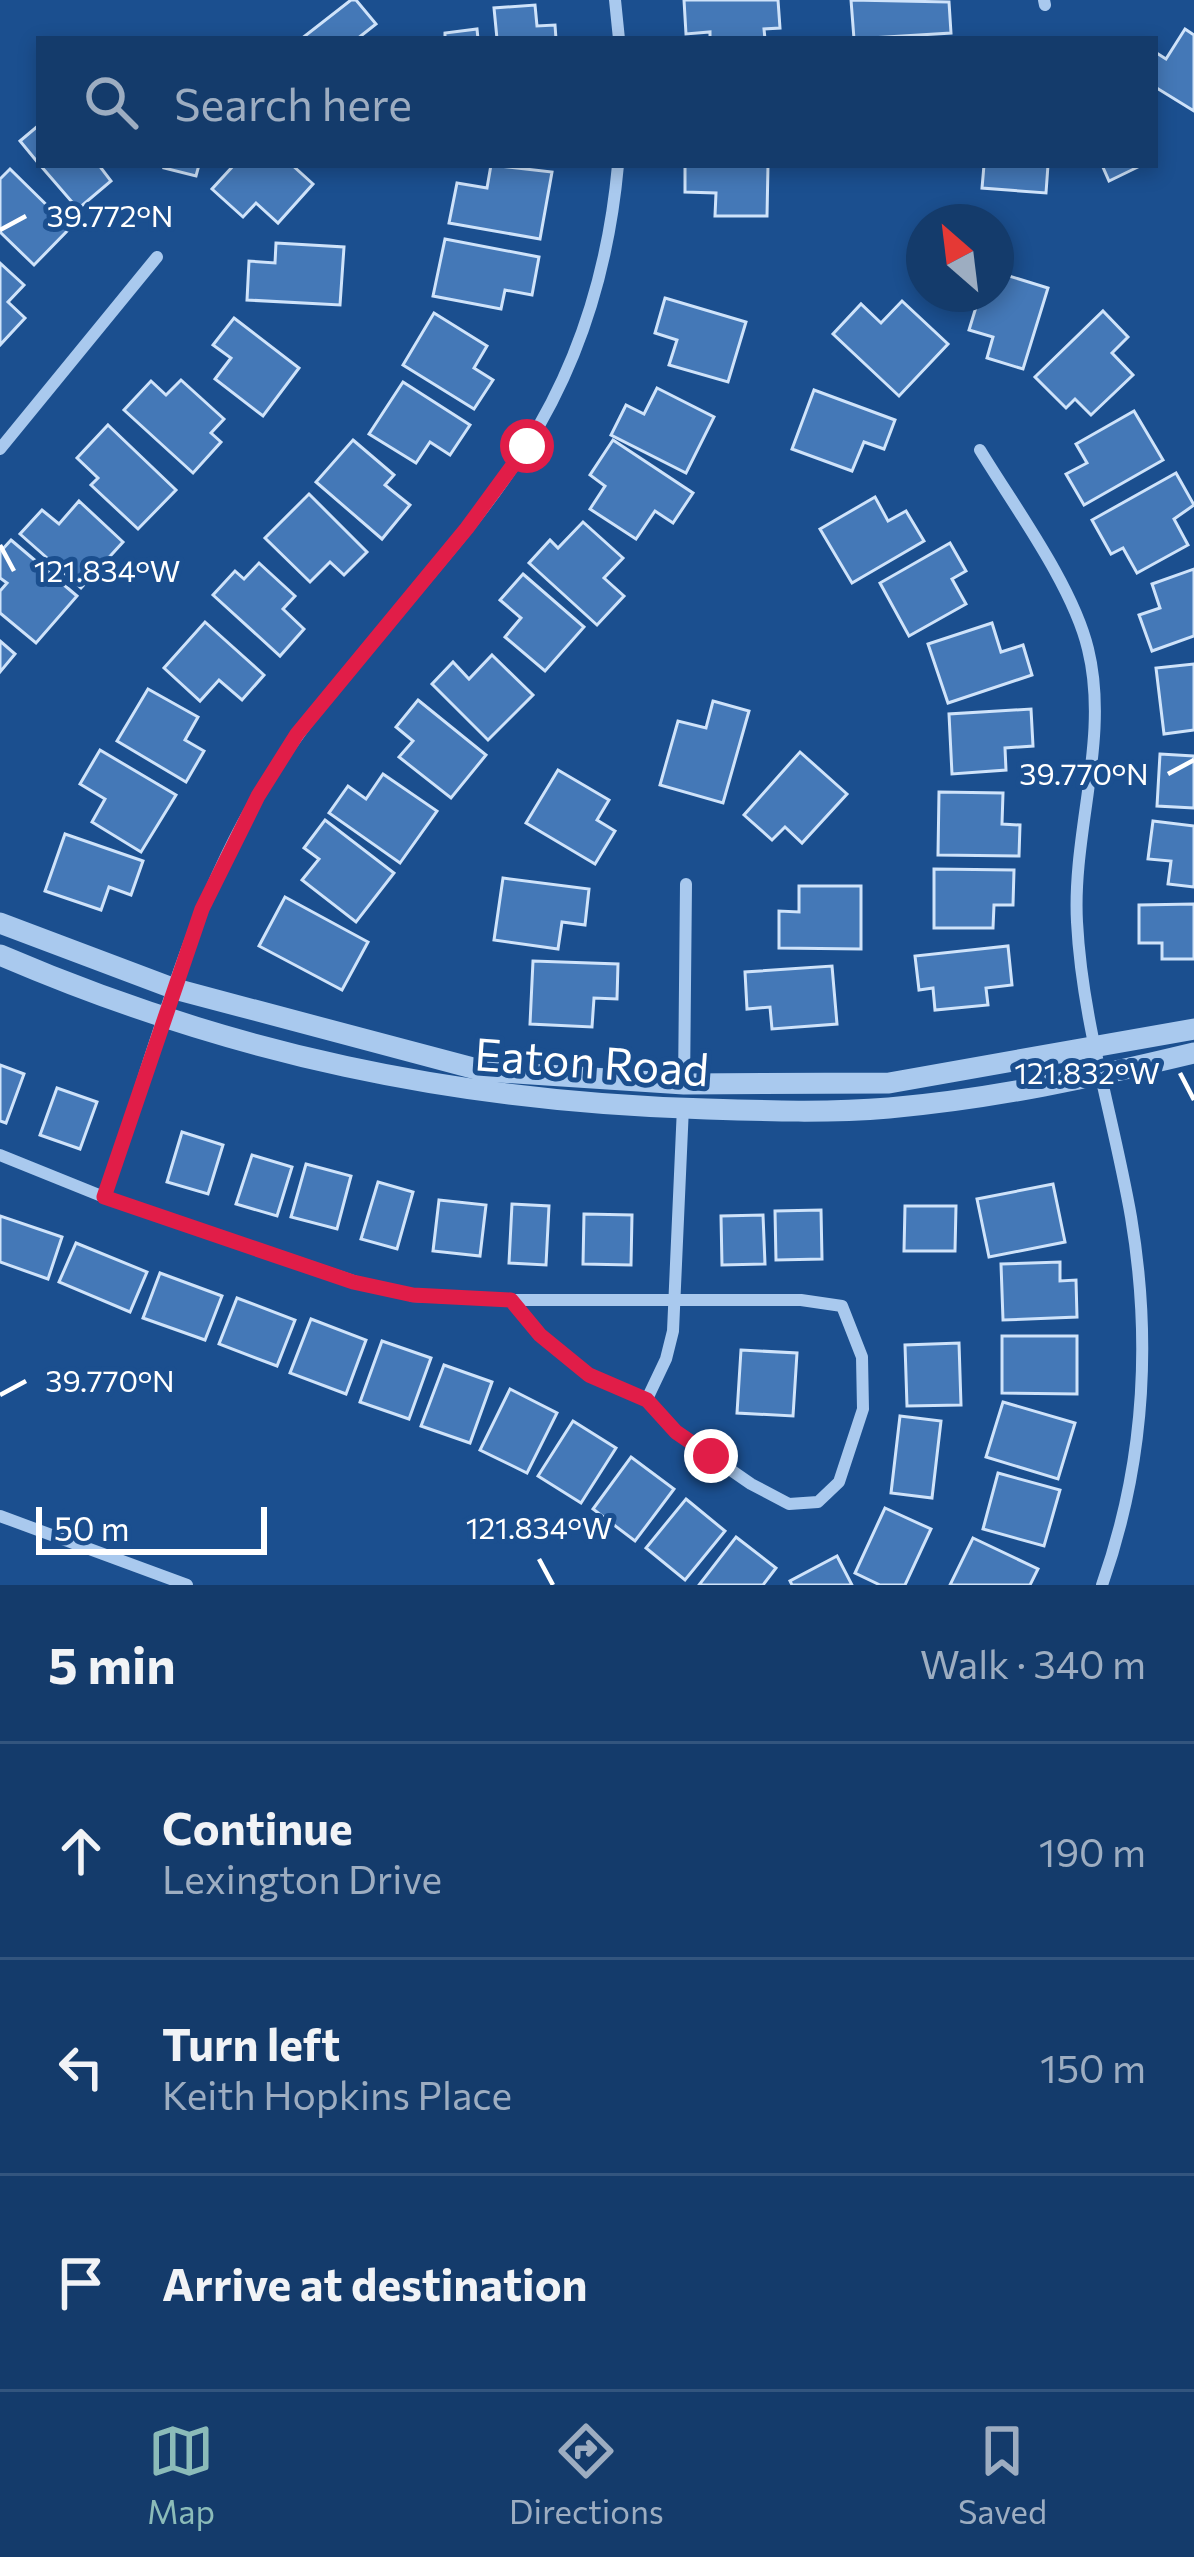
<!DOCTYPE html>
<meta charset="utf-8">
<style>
body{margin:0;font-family:Commissioner,sans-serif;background:#1d4271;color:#f1f3f6}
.compass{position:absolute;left:906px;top:204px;width:108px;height:108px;border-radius:50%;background:#143b6b;box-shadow:0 6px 18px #0003;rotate:332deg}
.scale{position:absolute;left:36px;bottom:30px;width:231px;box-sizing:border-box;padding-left:12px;border:6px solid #fff;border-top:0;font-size:33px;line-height:42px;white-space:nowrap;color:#fff;-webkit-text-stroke:9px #1b4f8f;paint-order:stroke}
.stop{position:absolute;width:36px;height:36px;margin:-27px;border:9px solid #e11d48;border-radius:50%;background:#fff}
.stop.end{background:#e11d48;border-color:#fff;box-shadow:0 3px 12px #0008}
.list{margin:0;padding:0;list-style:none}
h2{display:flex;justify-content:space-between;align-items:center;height:156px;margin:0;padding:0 48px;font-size:51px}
h2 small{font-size:39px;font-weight:400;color:#9dadc1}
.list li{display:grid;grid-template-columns:78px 1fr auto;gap:36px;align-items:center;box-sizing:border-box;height:216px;padding:0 48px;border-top:3px solid #33557e}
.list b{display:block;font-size:45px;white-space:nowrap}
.list p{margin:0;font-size:39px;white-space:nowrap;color:#9dadc1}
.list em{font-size:39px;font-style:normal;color:#9dadc1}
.icon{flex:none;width:66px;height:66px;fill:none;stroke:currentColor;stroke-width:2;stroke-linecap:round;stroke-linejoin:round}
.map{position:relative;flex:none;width:1194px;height:1585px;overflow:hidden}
.search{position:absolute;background:#143b6b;box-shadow:0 6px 18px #0003;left:36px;right:36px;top:36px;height:132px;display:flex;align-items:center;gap:30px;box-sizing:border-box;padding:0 42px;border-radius:0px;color:#9dadc1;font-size:45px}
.sheet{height:804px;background:#143b6b}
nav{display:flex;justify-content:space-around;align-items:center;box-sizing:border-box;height:168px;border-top:3px solid #33557e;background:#143b6b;font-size:33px;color:#9dadc1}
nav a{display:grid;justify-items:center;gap:6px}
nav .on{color:#8bbbb9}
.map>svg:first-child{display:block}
.building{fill:#4478b7;stroke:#cfe3fa;stroke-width:3}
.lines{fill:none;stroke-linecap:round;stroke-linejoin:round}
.minor{stroke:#a9c9ee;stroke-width:12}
.tertiary{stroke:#a9c9ee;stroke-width:21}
.route{stroke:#e11d48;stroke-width:15}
.ticks{fill:none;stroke:#fff;stroke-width:4.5}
.labels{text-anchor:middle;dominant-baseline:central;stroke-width:10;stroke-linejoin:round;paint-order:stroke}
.street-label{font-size:45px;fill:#fff;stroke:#1b4f8f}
.ticks-label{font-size:30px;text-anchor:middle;fill:#fff;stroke:#1b4f8f;stroke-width:10;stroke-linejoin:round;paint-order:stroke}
</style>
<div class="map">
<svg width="1194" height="1585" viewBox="0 0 1194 1585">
<rect width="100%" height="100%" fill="#1b4f8f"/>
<g class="building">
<path d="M351,0H356L376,24L357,39H301Z"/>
<path d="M684,0H778L780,28L764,29L765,39H710V32L686,34Z"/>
<path d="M851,0L949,2L951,33L854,39Z"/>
<path d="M535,5L537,26L555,25L556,39H497L494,8Z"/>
<path d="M477,29L478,39H445V33Z"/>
<path d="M1185,29L1194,35V111L1155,87V52L1166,59Z"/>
<path d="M39,125V164L20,141Z"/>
<path d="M40,165H104L101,168L111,181L78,209Z"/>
<path d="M165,165H199L196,176L164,168Z"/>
<path d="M234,165H292L313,184L278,223L256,203L243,217L212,189Z"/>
<path d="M491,165L552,172L540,239L449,223L457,183L487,188Z"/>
<path d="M685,165H768L767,216H715L716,193L685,192Z"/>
<path d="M984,165H1048L1046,193L982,188Z"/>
<path d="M1102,165H1142L1109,181Z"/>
<path d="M10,169L70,228L34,265L0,232V179Z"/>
<path d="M445,239L539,257L532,295L505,290L501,309L433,296Z"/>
<path d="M276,243L344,247L340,305L247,300L249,261L275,263Z"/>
<path d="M0,263L24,285L8,302L25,318L0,345Z"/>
<path d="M996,272L1048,288L1023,369L987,358L993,337L969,330L980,294H996Z"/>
<path d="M665,298L746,322L728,382L669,365L677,340L655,333Z"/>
<path d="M902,301L948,344L899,396L833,334L861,304L881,323Z"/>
<path d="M1103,311L1128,337L1112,353L1133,375L1091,415L1075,399L1066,408L1035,377Z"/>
<path d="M434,313L487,346L474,368L493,380L474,409L403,365Z"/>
<path d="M234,318L299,368L263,416L215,379L231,358L213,345Z"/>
<path d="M181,380L224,419L211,433L221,442L193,473L124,410L151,381L166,395Z"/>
<path d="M403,382L470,425L450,455L430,442L416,463L369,434Z"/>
<path d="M657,388L714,417L686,473L611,435L626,405L644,414Z"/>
<path d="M814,390L895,420L884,449L864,442L852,471L792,449Z"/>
<path d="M1134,411L1163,460L1084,505L1066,474L1087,463L1076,444Z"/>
<path d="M108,425L176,490L138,529L91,485L98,478L77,458Z"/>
<path d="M353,440L394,475L385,485L410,505L382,539L316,482Z"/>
<path d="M613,440L693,493L673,523L655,511L636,539L590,509L605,486L590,475Z"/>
<path d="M1176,473L1194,505L1174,519L1188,545L1137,573L1123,548L1111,554L1092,520Z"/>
<path d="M309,494L367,552L344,575L330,562L310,582L265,538Z"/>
<path d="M875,497L888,521L906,511L924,541L852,583L820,529Z"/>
<path d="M79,501L123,542L81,588L20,534L42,510L59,524Z"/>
<path d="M583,522L623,558L604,578L624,596L597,625L529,563L550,540L558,548Z"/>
<path d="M11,540L77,596L36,643L0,613V591L7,583L0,578V552Z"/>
<path d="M950,543L966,571L952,579L966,604L909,636L880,583Z"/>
<path d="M259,563L295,596L283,609L304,629L280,656L213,595L235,571L244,579Z"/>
<path d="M1194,569V636L1152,651L1139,615L1160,608L1152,584Z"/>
<path d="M523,574L584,627L545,671L505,637L521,618L500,600Z"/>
<path d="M205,622L264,675L242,700L219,680L200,701L164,668Z"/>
<path d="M992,623L1001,652L1023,645L1032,675L948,703L928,644Z"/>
<path d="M0,641L15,654L0,672Z"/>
<path d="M492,655L533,695L488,740L432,684L453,662L469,679Z"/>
<path d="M1194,664V730L1164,734L1156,668Z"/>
<path d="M148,689L198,717L185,740L204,751L186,782L117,741Z"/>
<path d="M418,700L486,755L451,798L399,757L413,741L396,727Z"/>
<path d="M713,701L749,711L723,803L660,785L678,721L706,728Z"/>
<path d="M1031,709L1033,746L1005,748L1006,770L952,774L949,714Z"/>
<path d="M100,750L176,795L141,852L92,822L105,799L80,784Z"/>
<path d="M800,752L847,794L802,843L785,827L772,840L744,815Z"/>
<path d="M1160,754L1194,756V808L1157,806Z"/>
<path d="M558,770L609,800L597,820L615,831L595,864L526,823Z"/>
<path d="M383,774L437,811L400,863L329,813L348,786L366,799Z"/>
<path d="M939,792L1003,793L1002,824L1020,825L1019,856L938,855Z"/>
<path d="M325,820L394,873L356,922L302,880L319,859L304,848Z"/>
<path d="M1153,821L1194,826V887L1168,884L1171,861L1148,859Z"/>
<path d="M65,834L143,861L131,895L109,887L101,910L45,891Z"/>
<path d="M934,869L1014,870L1013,905H994L993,928H934Z"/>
<path d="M503,878L589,889L585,925L562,922L558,949L494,940Z"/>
<path d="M799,886H861V949L779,948V911L799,912Z"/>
<path d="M285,897L368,942L342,990L259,946Z"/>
<path d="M1194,904V959H1162V943H1139V905Z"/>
<path d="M1008,946L1012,985L986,988L988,1005L935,1010L933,988L919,990L915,956Z"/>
<path d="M533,961L618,964L617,999L594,998L592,1027L530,1024Z"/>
<path d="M832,966L837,1024L772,1029L770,1007L747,1009L745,972Z"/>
<path d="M0,1065L24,1074L6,1123L0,1121Z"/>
<path d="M57,1088L97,1102L80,1149L40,1135Z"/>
<path d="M182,1132L223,1145L208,1194L167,1182Z"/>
<path d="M252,1155L292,1167L277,1216L236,1204Z"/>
<path d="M306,1164L351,1176L337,1229L291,1217Z"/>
<path d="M378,1182L413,1192L397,1249L361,1239Z"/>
<path d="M1053,1184L1065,1242L989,1257L977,1199Z"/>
<path d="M439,1200L486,1205L480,1256L433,1251Z"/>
<path d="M512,1204L549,1206L546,1265L509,1263Z"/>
<path d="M905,1206H956L955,1251H904Z"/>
<path d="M821,1210L822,1259L776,1260L775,1211Z"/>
<path d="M584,1214L632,1215L631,1265L583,1264Z"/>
<path d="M763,1215L765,1264L722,1265L721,1216Z"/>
<path d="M0,1216L62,1237L48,1279L0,1262Z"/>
<path d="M76,1243L147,1272L130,1312L59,1282Z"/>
<path d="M1060,1262V1281L1076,1280L1077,1317L1003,1320L1001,1264Z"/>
<path d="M160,1273L222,1296L205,1340L143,1318Z"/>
<path d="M237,1298L295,1320L277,1366L219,1344Z"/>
<path d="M311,1319L366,1340L346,1394L290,1373Z"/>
<path d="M1002,1336H1077V1394L1002,1393Z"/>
<path d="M382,1341L431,1358L409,1419L360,1402Z"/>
<path d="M959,1343L961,1405L907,1406L905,1345Z"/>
<path d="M741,1350L797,1353L793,1416L737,1413Z"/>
<path d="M444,1365L492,1382L470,1443L421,1426Z"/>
<path d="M510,1389L557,1413L527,1473L480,1450Z"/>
<path d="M1003,1402L1075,1423L1058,1479L986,1457Z"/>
<path d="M900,1416L941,1421L932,1498L891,1493Z"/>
<path d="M573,1421L616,1448L581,1503L538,1476Z"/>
<path d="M631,1457L674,1489L635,1541L593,1509Z"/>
<path d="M998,1473L1060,1490L1044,1546L983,1529Z"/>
<path d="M686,1499L725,1531L685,1580L646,1548Z"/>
<path d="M885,1508L931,1529L905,1585H880L855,1573Z"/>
<path d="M736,1537L776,1568L763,1585H699Z"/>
<path d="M973,1538L1038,1569L1030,1585H950Z"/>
<path d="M837,1556L852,1585H792L790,1581Z"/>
</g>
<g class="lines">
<g class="minor">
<path d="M615,0L619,39"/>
<path d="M1044,0L1045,5"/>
<path d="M0,449L157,257"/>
<path d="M980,450C1014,506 1073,586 1088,649C1110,738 1072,832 1077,922C1082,1021 1114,1119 1131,1217C1152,1342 1144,1466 1102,1585"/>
<path d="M684,1087L686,884"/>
<path d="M0,1155L104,1197L353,1281L413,1296L511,1300"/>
<path d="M104,1197C152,1062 186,915 261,791C336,667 448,570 526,447C580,362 609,264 618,165"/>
<path d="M511,1300H801L842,1306L862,1357L863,1409L839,1482L818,1502L789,1504L751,1484L676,1432L647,1399L589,1375L540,1335Z"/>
<path d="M647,1399L666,1359L673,1331L683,1107"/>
<path d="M0,1516L187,1585"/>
</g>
<g class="tertiary">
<path d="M0,923L175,989L484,1071L684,1084L889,1083L1194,1029"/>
<path d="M0,955C230,1054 457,1102 707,1109C768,1111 829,1113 889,1108C993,1099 1094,1077 1194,1053"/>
</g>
</g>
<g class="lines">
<path class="route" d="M527,446L467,528L297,734L258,796L202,909L104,1197L353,1282L413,1295L511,1300L540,1335L589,1375L647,1400L676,1432L711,1456"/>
</g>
<path class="ticks" d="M0,230L26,216M0,545L14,571M1168,774L1194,760M1180,1073L1194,1100M0,1395L26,1381M539,1559L553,1585"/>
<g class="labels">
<g class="street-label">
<text transform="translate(592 1060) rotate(4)">Eaton Road</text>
</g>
</g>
<g class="ticks-label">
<text x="110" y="227">39.772°N</text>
<text x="107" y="582">121.834°W</text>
<text x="1084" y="785">39.770°N</text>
<text x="1087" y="1084">121.832°W</text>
<text x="110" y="1392">39.770°N</text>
<text x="539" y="1539">121.834°W</text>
</g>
</svg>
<svg class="compass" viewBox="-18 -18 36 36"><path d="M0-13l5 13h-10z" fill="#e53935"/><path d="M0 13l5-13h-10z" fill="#9dadc1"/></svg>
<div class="scale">50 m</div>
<div class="stop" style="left:527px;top:446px"></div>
<div class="stop end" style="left:711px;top:1456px"></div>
<div class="search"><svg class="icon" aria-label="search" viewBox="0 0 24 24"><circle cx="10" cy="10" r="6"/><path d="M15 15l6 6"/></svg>Search here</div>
</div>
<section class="sheet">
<h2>5 min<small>Walk · 340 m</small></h2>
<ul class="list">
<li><svg class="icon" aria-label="ahead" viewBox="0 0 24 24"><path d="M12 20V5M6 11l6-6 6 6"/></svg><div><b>Continue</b><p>Lexington Drive</p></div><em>190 m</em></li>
<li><svg class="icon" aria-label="left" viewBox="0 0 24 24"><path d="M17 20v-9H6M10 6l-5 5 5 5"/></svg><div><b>Turn left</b><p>Keith Hopkins Place</p></div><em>150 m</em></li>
<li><svg class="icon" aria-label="arrive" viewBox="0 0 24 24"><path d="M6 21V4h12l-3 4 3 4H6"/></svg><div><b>Arrive at destination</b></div></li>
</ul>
</section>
<nav>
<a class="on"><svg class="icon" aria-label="map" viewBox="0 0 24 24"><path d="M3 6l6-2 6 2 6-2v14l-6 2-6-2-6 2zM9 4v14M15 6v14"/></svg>Map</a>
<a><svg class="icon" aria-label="directions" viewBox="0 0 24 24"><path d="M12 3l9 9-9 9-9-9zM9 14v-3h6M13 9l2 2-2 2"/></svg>Directions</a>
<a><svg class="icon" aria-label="saved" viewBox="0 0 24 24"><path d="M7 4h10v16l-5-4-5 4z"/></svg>Saved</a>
</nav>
